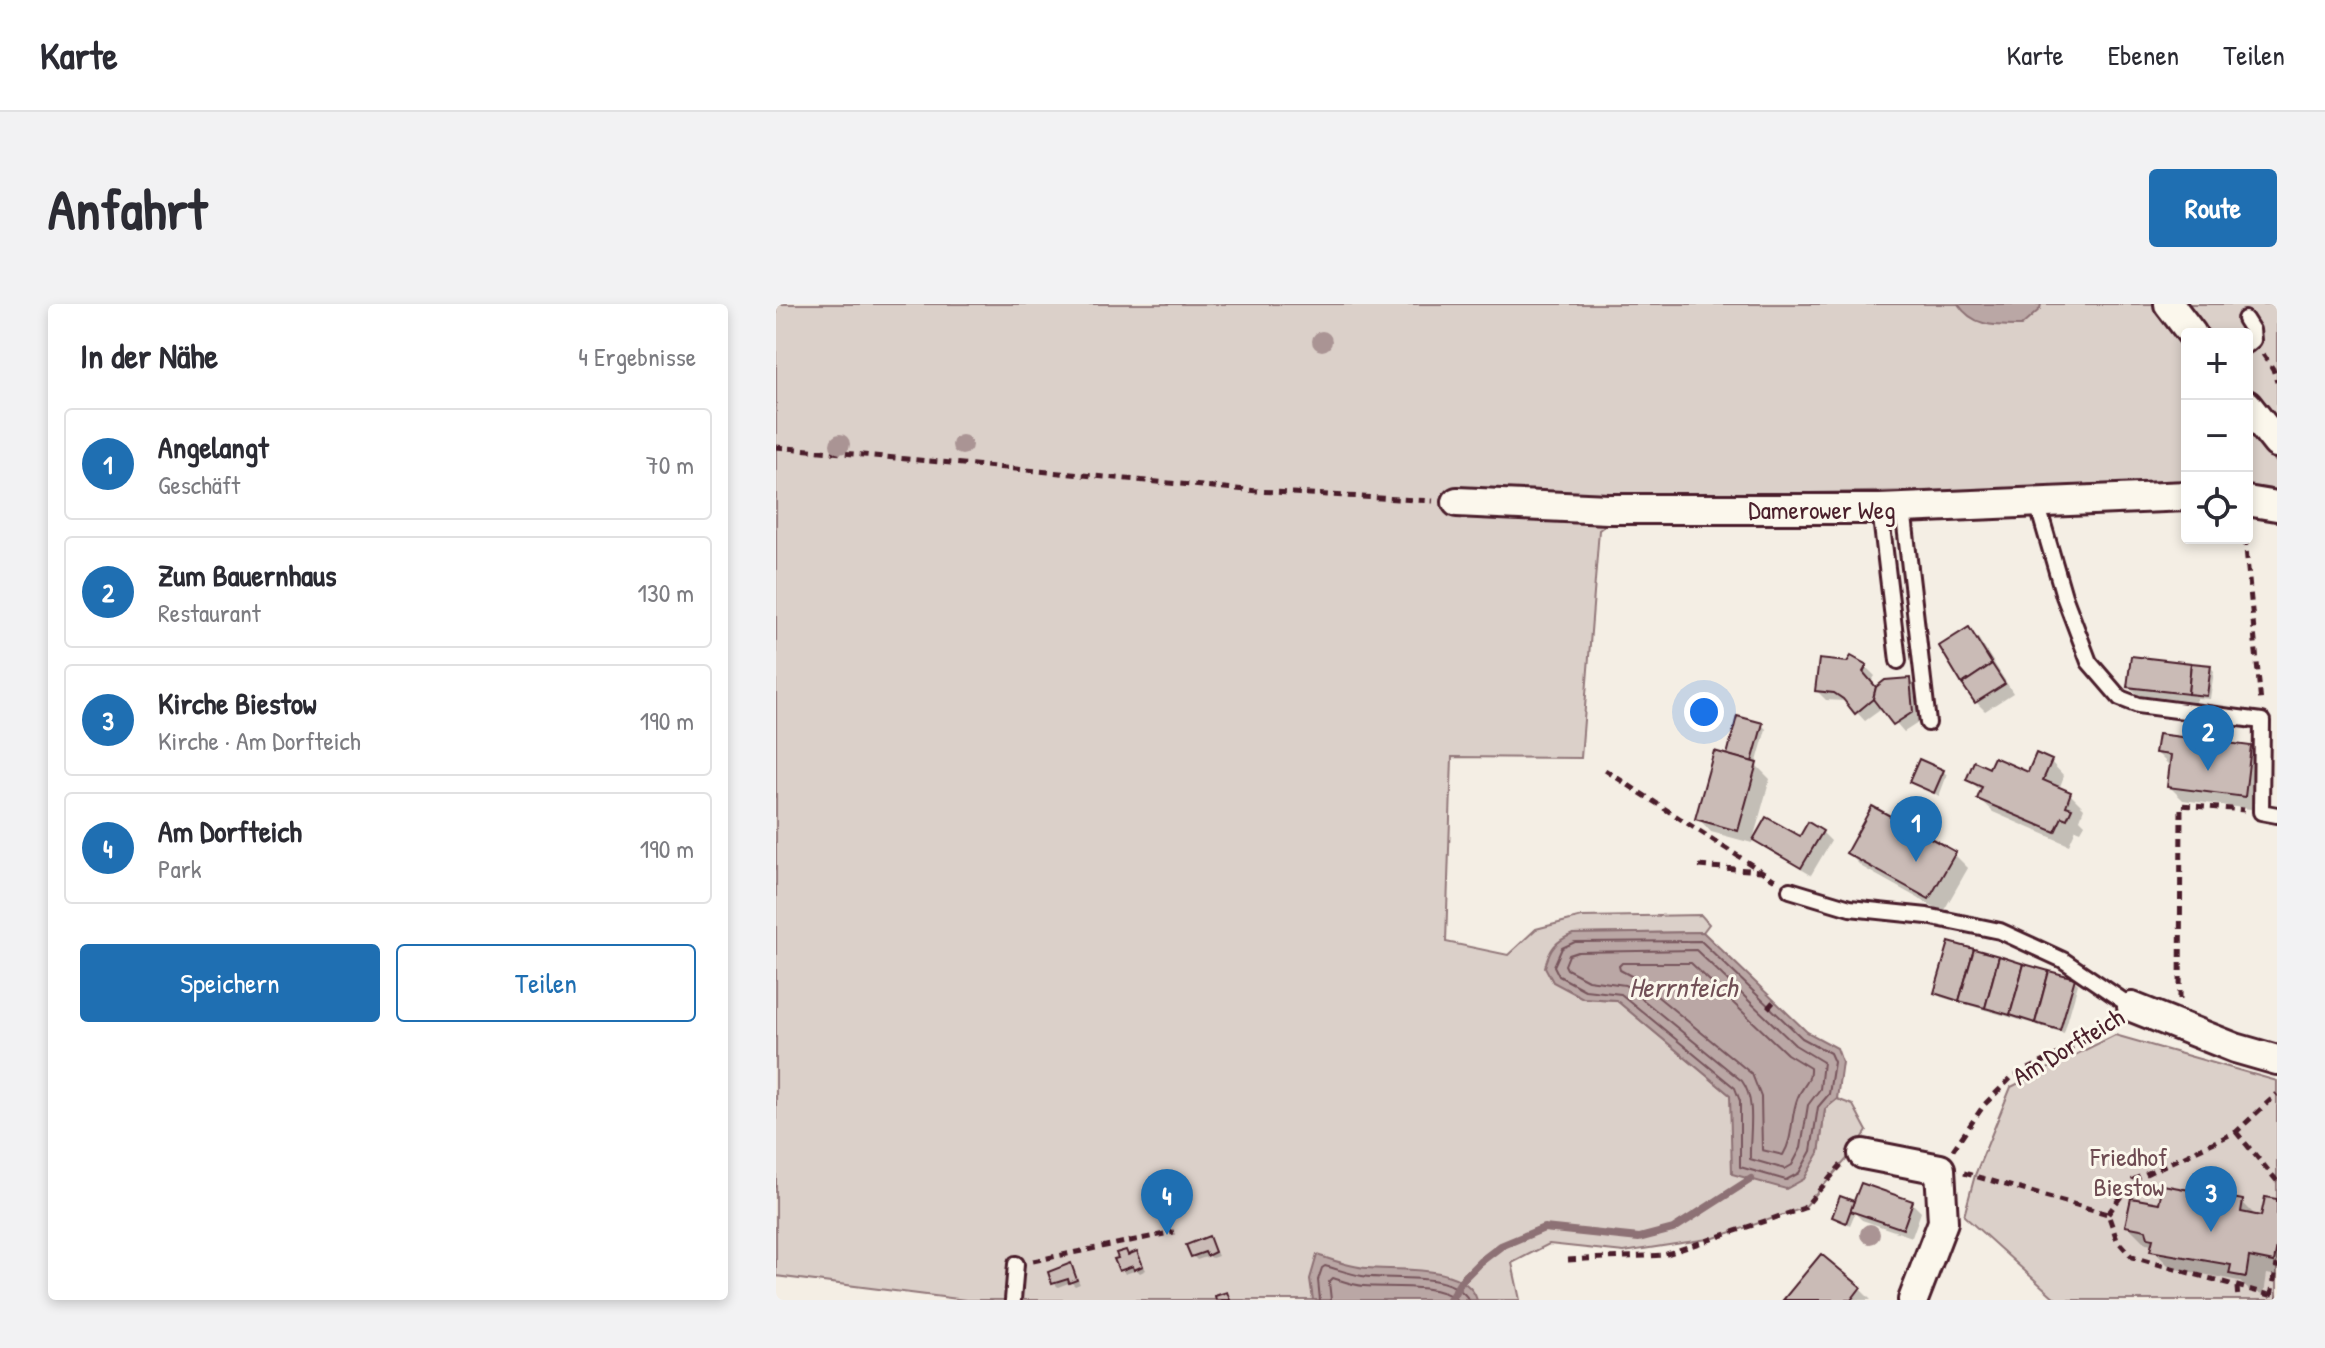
<!DOCTYPE html>
<html lang="de">
<meta charset="utf-8">
<style>
body{margin:0;font-family:"Patrick Hand",sans-serif;background:#f2f2f3;color:#2b2b33}
.controls{position:absolute;right:24px;top:24px;display:grid;overflow:hidden;border-radius:8px;box-shadow:0 4px 12px #0003}
.controls button{width:72px;height:72px;display:grid;place-items:center;padding:0;border:0;border-bottom:2px solid #e1e1e2;background:#fff;color:#2b2b33;font:40px sans-serif}
.you{position:absolute;left:928px;top:408px;width:28px;height:28px;margin:-20px;border:6px solid #fff;border-radius:50%;background:#1a73e8;box-shadow:0 0 0 12px #1a73e833}
.badge{display:grid;place-items:center;width:52px;height:52px;border-radius:50%;background:#1f6fb2;color:#fff;font-size:26px;font-weight:700}
.pin{position:absolute;translate:-50% -66px;filter:drop-shadow(0 2px 4px #0008)}
.pin::after{content:'';position:absolute;top:42px;width:28px;height:24px;background:inherit;clip-path:polygon(0 0,100% 0,50% 100%)}
.list{margin:0;padding:0;list-style:none}
h2{display:flex;justify-content:space-between;align-items:center;height:104px;margin:0;padding:0 32px;font-size:34px}
h2 small{font-size:26px;font-weight:400;color:#7c7c81}
.list li{display:grid;grid-template-columns:52px 1fr auto;gap:24px;align-items:center;box-sizing:border-box;height:112px;margin:0 16px 16px;padding:0 16px;border:2px solid #e1e1e2;border-radius:8px}
.list b{display:block;font-size:30px;white-space:nowrap}
.list p{margin:0;font-size:26px;white-space:nowrap;color:#7c7c81}
.list em{font-size:26px;font-style:normal;color:#7c7c81}
.actions{display:flex;gap:16px;padding:24px 32px}
.actions a{flex:1;padding:18px 0;border:2px solid #1f6fb2;border-radius:8px;text-align:center;font-size:28px;color:#1f6fb2}
.actions .main{background:#1f6fb2;color:#fff}
.icon{flex:none;width:44px;height:44px;fill:none;stroke:currentColor;stroke-width:2;stroke-linecap:round;stroke-linejoin:round}
.map{position:relative;flex:none;width:1501px;height:996px;overflow:hidden;border-radius:8px}
header{display:flex;align-items:center;gap:48px;box-sizing:border-box;height:112px;padding:0 40px;background:#fff;border-bottom:2px solid #e1e1e2}
header strong{font-size:38px}
nav{display:flex;gap:44px;margin-inline-start:auto;font-size:28px}
.intro{display:flex;align-items:center;justify-content:space-between;box-sizing:border-box;height:192px;padding:0 48px}
h1{margin:0;font-size:56px}
.button{padding:20px 36px;border-radius:8px;background:#1f6fb2;color:#fff;font-size:28px;font-weight:700}
main{display:flex;gap:48px;padding:0 48px}
aside{flex:1;background:#fff;border-radius:8px;box-shadow:0 4px 12px #0003}
.map>svg:first-child{display:block}
.green{fill:#dbd0c9;stroke:#92787a;stroke-width:2}
.water{fill:#baa7a5;stroke:#8d7174;stroke-width:2}
.shadow{fill:#0003}
.lines{fill:none;stroke-linecap:round;stroke-linejoin:round}
.shore{stroke:#77555c;stroke-width:2}
.stream{stroke:#8d7174;stroke-width:8}
.building{fill:#cabbb6;stroke:#4a1f2b;stroke-width:2}
.service-casing{stroke:#4a1f2b;stroke-width:20}
.minor-casing{stroke:#4a1f2b;stroke-width:34}
.path{stroke:#4a1f2b;stroke-width:5;stroke-dasharray:8 6;stroke-linecap:butt}
.service{stroke:#fbf7ec;stroke-width:14}
.minor{stroke:#fbf7ec;stroke-width:28}
.tree{fill:#aa9494}
.labels{text-anchor:middle;dominant-baseline:central;stroke-width:6;stroke-linejoin:round;paint-order:stroke}
.street-label{font-size:26px;fill:#4a1f2b;stroke:#fbf7ec}
.park-label{font-size:26px;fill:#6e4b52;stroke:#fbf7ec}
.water-label{font-size:28px;font-style:italic;fill:#714f56;stroke:#fbf7ec}
</style>
<header>
<strong>Karte</strong>
<nav><a>Karte</a><a>Ebenen</a><a>Teilen</a></nav>
</header>
<div class="intro"><h1>Anfahrt</h1><a class="button">Route</a></div>
<main>
<aside>
<h2>In der Nähe<small>4 Ergebnisse</small></h2>
<ul class="list">
<li><span class="badge">1</span><div><b>Angelangt</b><p>Geschäft</p></div><em>70 m</em></li>
<li><span class="badge">2</span><div><b>Zum Bauernhaus</b><p>Restaurant</p></div><em>130 m</em></li>
<li><span class="badge">3</span><div><b>Kirche Biestow</b><p>Kirche · Am Dorfteich</p></div><em>190 m</em></li>
<li><span class="badge">4</span><div><b>Am Dorfteich</b><p>Park</p></div><em>190 m</em></li>
</ul>
<div class="actions"><a class="main">Speichern</a><a>Teilen</a></div>
</aside>
<div class="map">
<svg width="1501" height="996" viewBox="0 0 1501 996">
<rect width="100%" height="100%" fill="#f4eee4"/>
<filter id="ink" filterUnits="userSpaceOnUse"><feTurbulence type="fractalNoise" baseFrequency=".0125" numOctaves="2"/><feDisplacementMap in="SourceGraphic" scale="16" xChannelSelector="R" yChannelSelector="G"/><feConvolveMatrix kernelMatrix="1 2 1 2 8 2 1 2 1" color-interpolation-filters="sRGB"/></filter>
<g filter="url(#ink)">
<g class="green">
<path d="M0,0H1385L1411,41V182L868,192L823,226L805,454L676,453L670,638L732,651L760,625L806,613L925,611L933,620L927,628L797,630L807,694L840,696L954,791L956,798L1043,849L1049,805L1061,795L1077,801L1091,827L1077,848L1028,904L938,934L848,948L773,940L736,959L744,996H190L0,972Z"/>
<path d="M1410,0H1501V118L1471,82V30H1432Z"/>
<path d="M1471,123L1501,159V192L1471,188Z"/>
<path d="M1339,731L1501,777V996H1281L1188,912L1199,871L1235,783Z"/>
</g>
<g class="water">
<path d="M1182,0H1265L1264,5L1245,22C1219,22 1197,23 1182,0Z"/>
<path d="M927,628L1031,728L1061,744L1066,758L1061,795L1049,805L1043,849L1028,875L1010,885L956,870L954,791L840,696L807,694L777,678L769,663C774,644 780,637 797,630Z"/>
<path d="M541,951C557,956 574,963 591,964C621,967 690,959 701,996H537L534,975Z"/>
</g>
<g class="shadow">
<path d="M1193,325L1202,334L1237,389L1209,407L1200,398Z"/>
<path d="M1090,363L1099,372L1095,378L1101,385L1133,376L1142,385L1145,417L1128,428L1107,404L1089,417L1074,401L1069,397L1050,396L1041,387Z"/>
<path d="M1434,363L1438,367L1434,395L1421,394L1420,398L1362,391L1353,382Z"/>
<path d="M986,421L990,425L980,461L994,475L976,539L935,528L922,514L952,453Z"/>
<path d="M1474,444L1488,458L1482,506L1407,496L1393,482L1395,463L1381,449Z"/>
<path d="M1275,458L1288,472L1283,485L1294,490L1308,504L1304,515L1309,520L1305,527L1300,525L1293,541L1217,508L1203,495L1206,488L1193,475L1214,467L1253,471Z"/>
<path d="M1167,467L1171,471L1163,492L1136,477Z"/>
<path d="M1046,528L1055,537L1035,571L989,544L980,535H1024Z"/>
<path d="M1072,549L1178,550L1192,564L1167,608L1086,563Z"/>
<path d="M1298,676L1302,680L1288,729L1165,693L1161,689Z"/>
<path d="M1501,897V972L1491,970L1488,990L1474,987L1463,977L1395,964L1377,946L1378,941L1370,940L1351,921L1385,902L1466,898L1481,913L1487,914Z"/>
<path d="M1079,899H1136L1145,908L1136,933L1086,916L1079,909L1074,921L1058,913Z"/>
<path d="M433,934L442,952L436,954L433,952L421,956L417,952Z"/>
<path d="M349,948L354,952L361,949L370,966L364,969L361,966L349,970L341,956Z"/>
<path d="M1045,953L1084,985L1095,996H1010Z"/>
<path d="M295,962L304,980L299,982L295,978L282,983L278,979Z"/>
</g>
<g class="lines">
<g class="shore">
<path d="M925,637L1026,734L1054,749L1058,758L1053,790L1042,803L1035,847L1023,869L1010,876L964,863V797L959,784L845,690L809,686L783,672L778,662L786,644L799,638Z"/>
<path d="M920,646L1019,741L1047,758L1044,785L1032,801L1025,844L1016,861L1009,865L974,855C973,832 981,797 966,777L849,681L812,676L791,665L789,661L793,651L802,648Z"/>
<path d="M846,659H915L1011,750L1034,764C1035,778 1027,781 1022,793C1014,812 1018,833 1007,851L986,846L985,793L976,770L859,674L844,666L843,662Z"/>
<path d="M544,996L542,976L546,964L549,962C561,965 574,970 586,972C616,977 675,966 693,996"/>
<path d="M555,996L553,978L557,974C567,977 577,981 588,982C614,984 661,979 681,996"/>
</g>
<path class="stream" d="M674,996L686,976L704,958L725,942L768,924L863,934L897,925L975,875"/>
</g>
<g class="building">
<path d="M1193,323L1216,360L1186,380L1163,342Z"/>
<path d="M1075,352L1091,361L1087,368L1100,383L1097,395L1079,410L1067,395L1058,389L1039,387L1043,355L1071,358Z"/>
<path d="M1355,352L1415,359L1412,390L1351,383Z"/>
<path d="M1415,359L1435,361L1431,392L1412,390Z"/>
<path d="M1216,360L1229,380L1199,399L1186,380Z"/>
<path d="M1134,374L1137,408L1117,421L1097,395L1100,383L1109,376Z"/>
<path d="M961,412L987,419L976,458L951,451Z"/>
<path d="M1382,430L1475,442L1469,493L1391,483L1395,451L1379,449Z"/>
<path d="M938,447L981,459L962,527L919,515Z"/>
<path d="M1260,449L1276,456L1267,476L1295,488L1290,502L1296,504L1291,515L1286,513L1279,528L1201,495L1206,483L1190,476L1198,457L1213,464L1218,453L1252,468Z"/>
<path d="M1143,455L1168,466L1158,489L1133,478Z"/>
<path d="M1096,502L1180,548L1153,595L1070,549Z"/>
<path d="M990,513L1024,532L1032,518L1047,527L1025,564L977,536Z"/>
<path d="M1173,638L1198,645L1183,697L1158,689Z"/>
<path d="M1198,645L1223,652L1209,704L1183,697Z"/>
<path d="M1223,652L1248,660L1234,711L1209,704Z"/>
<path d="M1248,660L1273,667L1259,719L1234,711Z"/>
<path d="M1273,667L1299,674L1284,726L1259,719Z"/>
<path d="M1085,879L1137,897L1127,925L1074,907Z"/>
<path d="M1387,881L1467,896L1465,908L1485,912L1489,893L1501,895V941L1498,958L1473,953L1470,973L1453,970L1455,961L1374,947L1377,935L1372,934L1370,926L1349,922L1355,894L1383,899Z"/>
<path d="M1064,892L1078,897L1070,919L1056,913Z"/>
<path d="M433,932L439,948L431,952L429,948L415,953L410,941Z"/>
<path d="M350,946L352,951L361,947L367,962L358,966L357,962L343,967L338,955L342,954L340,949Z"/>
<path d="M1045,950L1085,983L1075,996H1007Z"/>
<path d="M295,959L301,976L293,979L292,975L276,980L272,968Z"/>
<path d="M451,988L454,996H440L439,992Z"/>
</g>
<g class="lines">
<g class="service-casing">
<g id="service">
<path d="M1469,15L1476,26L1477,36L1471,41"/>
<path d="M1261,199L1288,292L1313,358L1344,394L1362,401L1486,417L1485,508L1501,511"/>
<path d="M1127,204L1152,419"/>
<path d="M1104,205L1122,357"/>
<path d="M1014,586L1074,604L1151,612L1224,627L1287,656L1356,703"/>
<path d="M237,996L240,960"/>
</g>
</g>
<g class="minor-casing">
<g id="minor">
<path d="M1393,0L1416,30"/>
<path d="M1471,101L1501,139"/>
<path d="M1471,197L1501,202"/>
<path d="M681,198L832,205H1104L1411,192"/>
<path d="M1356,703L1459,744L1501,756"/>
<path d="M1087,850L1164,865L1167,918L1137,996"/>
</g>
</g>
<g class="path">
<path d="M1487,50L1497,65L1501,78"/>
<path d="M0,143L481,187L657,197"/>
<path d="M1469,234L1485,400"/>
<path d="M829,466L999,576"/>
<path d="M923,562L984,567"/>
<path d="M1404,695L1405,501L1468,506"/>
<path d="M992,704L999,696"/>
<path d="M1460,828L1501,877"/>
<path d="M1177,846L1208,801L1235,774L1318,732L1337,717"/>
<path d="M1188,869L1332,910L1341,936L1356,953L1501,993"/>
<path d="M1332,910L1357,876L1460,828L1501,790"/>
<path d="M792,956L888,951L1028,904L1065,861"/>
<path d="M257,957L398,928"/>
<path d="M1461,983L1462,996"/>
<path d="M1495,992L1501,960"/>
</g>
<use href="#service" class="service"/>
<use href="#minor" class="minor"/>
</g>
<g class="tree">
<circle cx="546" cy="37" r="10"/>
<circle cx="64" cy="140" r="10"/>
<circle cx="186" cy="141" r="10"/>
<circle cx="1094" cy="930" r="10"/>
</g>
</g>
<g class="labels">
<g class="street-label">
<text x="1046" y="205">Damerower Weg</text>
<text transform="translate(1292 742) rotate(-31)">Am Dorfteich</text>
</g>
<g class="park-label">
<text x="1353" y="852">Friedhof<tspan x="1353" dy="30">Biestow</tspan></text>
</g>
<g class="water-label">
<text x="907" y="683">Herrnteich</text>
</g>
</g>
</svg>
<div class="controls">
<button>+</button>
<button>−</button>
<button><svg class="icon" aria-label="locate" viewBox="0 0 24 24"><circle cx="12" cy="12" r="6"/><path d="M12 2v4M12 18v4M2 12h4M18 12h4"/></svg></button>
</div>
<div class="you"></div>
<div class="pin badge" style="left:1140px;top:558px">1</div>
<div class="pin badge" style="left:1432px;top:467px">2</div>
<div class="pin badge" style="left:1435px;top:928px">3</div>
<div class="pin badge" style="left:391px;top:931px">4</div>
</div>
</main>
